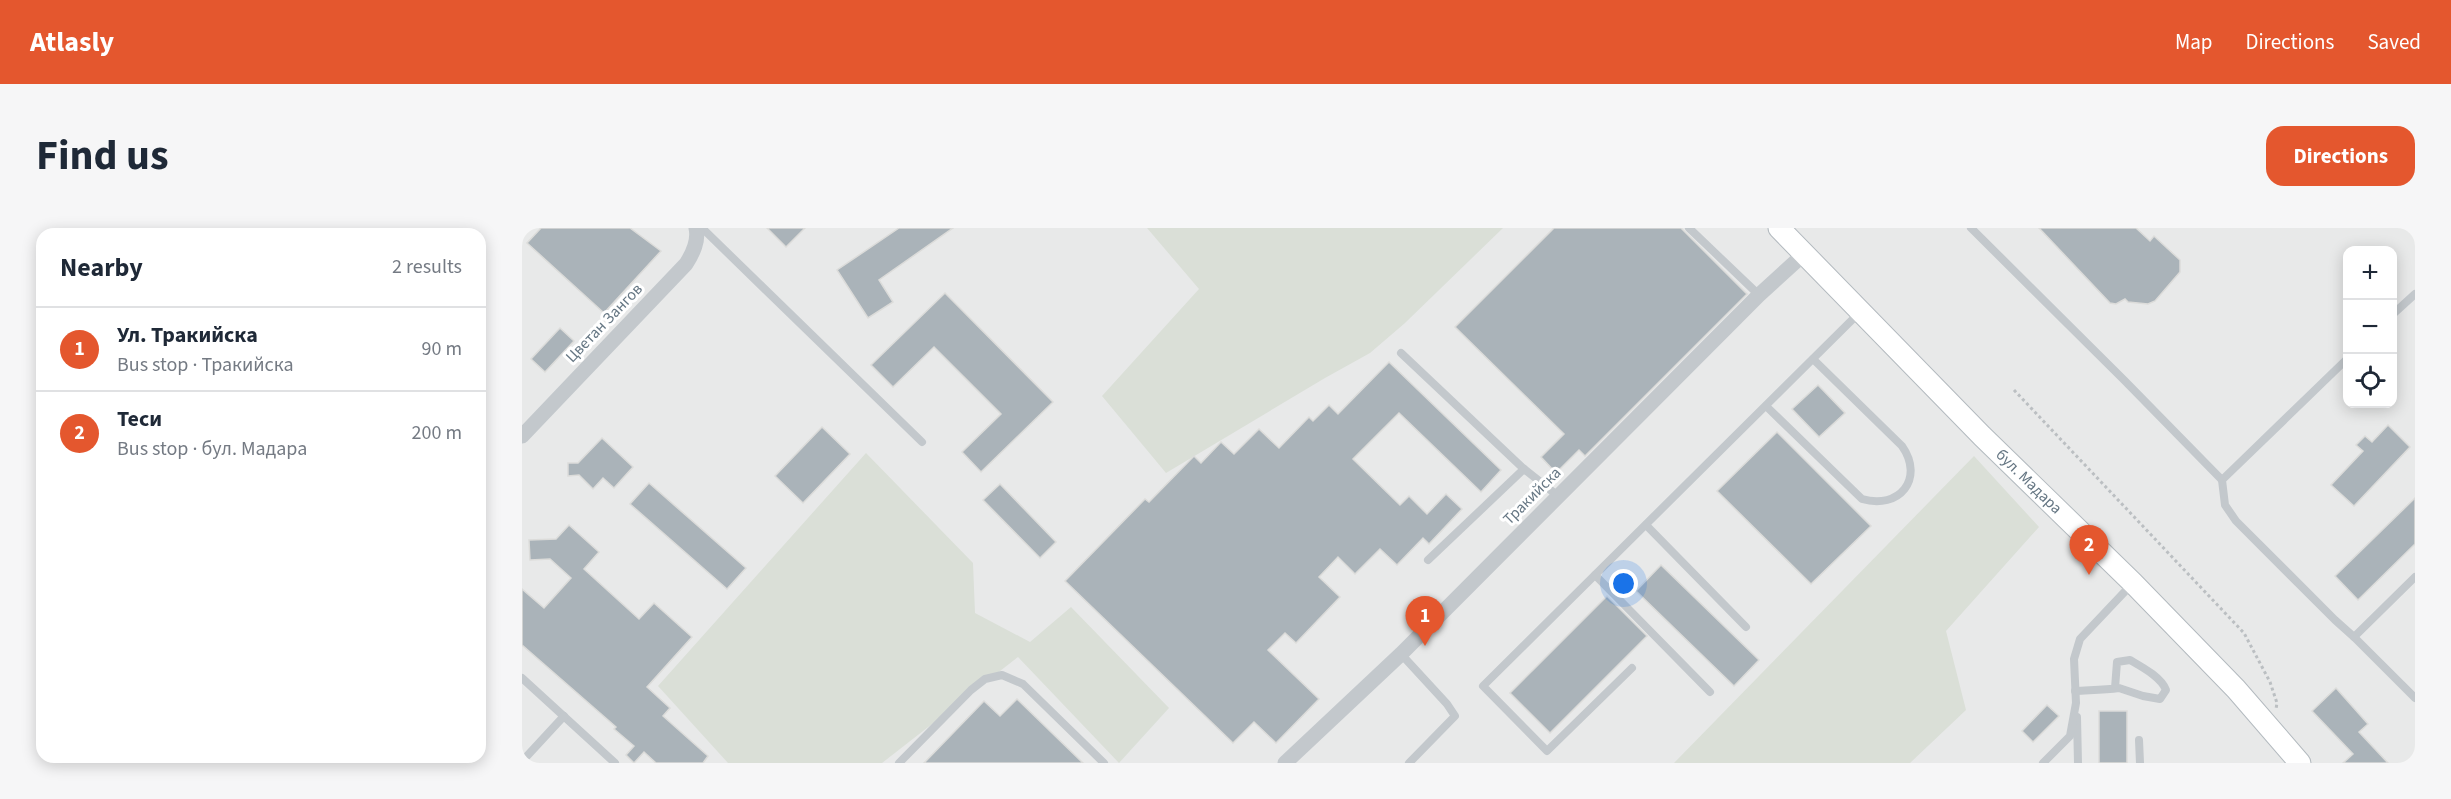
<!DOCTYPE html>
<meta charset="utf-8">
<style>
body{margin:0;font-family:"Source Sans 3",sans-serif;background:#f6f6f7;color:#1f2937}
.controls{position:absolute;right:18px;top:18px;display:grid;overflow:hidden;border-radius:12px;box-shadow:0 3px 15px #0003}
.controls button{width:54px;height:54px;display:grid;place-items:center;padding:0;border:0;border-bottom:2px solid #e0e1e3;background:#fff;color:#1f2937;font:30px sans-serif}
.you{position:absolute;left:1102px;top:356px;width:21px;height:21px;margin:-15px;border:4px solid #fff;border-radius:50%;background:#1a73e8;box-shadow:0 0 0 9px #1a73e833}
.badge{display:grid;place-items:center;width:39px;height:39px;border-radius:50%;background:#e4572e;color:#fff;font-size:20px;font-weight:700}
.pin{position:absolute;translate:-50% -50px;filter:drop-shadow(0 2px 3px #0008)}
.pin::after{content:'';position:absolute;top:32px;width:21px;height:18px;background:inherit;clip-path:polygon(0 0,100% 0,50% 100%)}
.list{margin:0;padding:0;list-style:none}
h2{display:flex;justify-content:space-between;align-items:center;height:78px;margin:0;padding:0 24px;font-size:26px}
h2 small{font-size:20px;font-weight:400;color:#747a83}
.list li{display:grid;grid-template-columns:39px 1fr auto;gap:18px;align-items:center;box-sizing:border-box;height:84px;padding:0 24px;border-top:2px solid #e0e1e3}
.list b{display:block;font-size:22px;white-space:nowrap}
.list p{margin:0;font-size:20px;white-space:nowrap;color:#747a83}
.list em{font-size:20px;font-style:normal;color:#747a83}
.icon{flex:none;width:33px;height:33px;fill:none;stroke:currentColor;stroke-width:2;stroke-linecap:round;stroke-linejoin:round}
.map{position:relative;flex:none;width:1893px;height:535px;overflow:hidden;border-radius:18px}
header{display:flex;align-items:center;gap:36px;box-sizing:border-box;height:84px;padding:0 30px;background:#e4572e;color:#fff}
header strong{font-size:28px}
nav{display:flex;gap:33px;margin-inline-start:auto;font-size:21px}
.intro{display:flex;align-items:center;justify-content:space-between;box-sizing:border-box;height:144px;padding:0 36px}
h1{margin:0;font-size:42px}
.button{padding:15px 27px;border-radius:18px;background:#e4572e;color:#fff;font-size:21px;font-weight:700}
main{display:flex;gap:36px;padding:0 36px}
aside{flex:1;background:#fff;border-radius:18px;box-shadow:0 3px 15px #0003}
.map>svg:first-child{display:block}
.built{fill:#e8e9e9;fill-rule:evenodd}
.green{fill:#dadfd7}
.building{fill:#aab3b9;stroke:#dcdcda;stroke-width:1.5}
.lines{fill:none;stroke-linecap:round;stroke-linejoin:round}
.secondary-casing{stroke:#b3babf;stroke-width:23}
.path{stroke:#bbbfc2;stroke-width:3;stroke-dasharray:3 3;stroke-linecap:butt}
.service{stroke:#c3c8cc;stroke-width:8}
.minor{stroke:#c3c8cc;stroke-width:15}
.secondary{stroke:#fff;stroke-width:21}
.labels{text-anchor:middle;dominant-baseline:central;stroke-width:6;stroke-linejoin:round;paint-order:stroke}
.street-label{font-size:16px;fill:#657683;stroke:#fff}
</style>
<header>
<strong>Atlasly</strong>
<nav><a>Map</a><a>Directions</a><a>Saved</a></nav>
</header>
<div class="intro"><h1>Find us</h1><a class="button">Directions</a></div>
<main>
<aside>
<h2>Nearby<small>2 results</small></h2>
<ul class="list">
<li><span class="badge">1</span><div><b>Ул. Тракийска</b><p>Bus stop · Тракийска</p></div><em>90 m</em></li>
<li><span class="badge">2</span><div><b>Теси</b><p>Bus stop · бул. Мадара</p></div><em>200 m</em></li>
</ul>
</aside>
<div class="map">
<svg width="1893" height="535" viewBox="0 0 1893 535">
<rect width="100%" height="100%" fill="#fafaf8"/>
<path class="built" d="M0,0H1893V535H0ZM1826,22H1870V176H1826Z"/>
<g class="green">
<path d="M625,0H981L883,95L848,125L803,150L644,245L580,168L677,61Z"/>
<path d="M344,225L451,335L453,385L508,414L549,379L647,480L597,535L496,429L360,535H206L136,458Z"/>
<path d="M1452,228L1517,299L1424,403L1444,482L1388,535H1152Z"/>
</g>
<g class="building">
<path d="M19,0H108L139,23L82,85L5,15Z"/>
<path d="M245,0H283L264,19Z"/>
<path d="M377,0H431L357,52L371,74L346,90L315,42Z"/>
<path d="M1032,0H1159L1225,66L1063,228L1057,222L1034,245L1019,229L1042,206L933,99Z"/>
<path d="M1517,0H1614L1628,13L1632,8L1658,32V44L1633,73L1626,76L1606,74L1603,71L1594,76L1588,75Z"/>
<path d="M423,65L531,174L459,244L440,224L479,186L412,119L371,159L349,137Z"/>
<path d="M38,100L52,113L23,144L9,131Z"/>
<path d="M867,134L979,242L959,264L877,185L831,231L878,277L887,268L905,286L924,266L940,281L907,316L901,310L875,337L858,321L833,346L816,329L797,349L818,369L774,415L763,405L746,422L797,471L754,515L732,494L711,515L543,353L623,271L627,274L672,228L679,235L699,214L712,226L737,201L757,220L787,189L791,193L807,177L816,186Z"/>
<path d="M1296,157L1323,185L1297,209L1270,181Z"/>
<path d="M1866,197L1888,219L1832,278L1809,257L1841,223L1834,217L1843,208L1850,214Z"/>
<path d="M300,199L328,226L281,275L253,248Z"/>
<path d="M1255,204L1349,298L1289,356L1195,263Z"/>
<path d="M80,210L111,239L92,260L81,250L71,261L57,247L46,248V235H56Z"/>
<path d="M127,255L224,340L205,361L108,276Z"/>
<path d="M478,256L534,314L518,330L461,272Z"/>
<path d="M1893,270V316L1836,372L1813,348Z"/>
<path d="M47,297L77,324L62,341L117,391L132,375L170,409L125,459L148,480L141,488L186,528L181,535H134L122,524L112,535L104,527L112,518L92,501L94,499L0,417V361L22,380L49,350L28,331L8,332L7,312L34,311Z"/>
<path d="M1139,337L1237,432L1212,458L1114,363Z"/>
<path d="M1085,368L1125,408L1028,505L988,465Z"/>
<path d="M1814,460L1846,496L1837,504L1866,535H1821L1831,526L1790,483Z"/>
<path d="M495,471L561,535H402L462,473L478,488Z"/>
<path d="M1525,477L1537,488L1511,514L1500,503Z"/>
<rect x="1577" y="483" width="28" height="52"/>
</g>
<g class="lines">
<g class="secondary-casing">
<g id="secondary">
<path id="s1" d="M1257,0L1460,208L1611,355L1714,461L1778,535"/>
</g>
</g>
<path class="path" d="M1492,162L1722,405L1748,454L1755,475L1754,481"/>
<g class="service">
<path d="M180,0L400,214"/>
<path d="M1167,0L1237,67"/>
<path d="M1449,0L1602,152L1700,252"/>
<path d="M1870,87L1893,66"/>
<path d="M879,125L1002,241"/>
<path d="M1826,130L1700,252L1703,277L1714,293L1813,392L1832,409L1893,349"/>
<path d="M1244,178L1340,271C1377,282 1403,251 1380,218L1291,131"/>
<path d="M1124,297L1224,399"/>
<path d="M906,332L1002,241L1036,268"/>
<path d="M1073,347L1188,464"/>
<path d="M1832,409L1893,470"/>
<path d="M879,426L925,476L933,488L887,535"/>
<path d="M1110,440L1025,523L961,458L1337,85"/>
<path d="M0,450L93,535"/>
<path d="M1553,463C1568,462 1582,462 1597,460L1621,468L1638,471L1644,462C1639,449 1620,439 1608,432L1595,434L1593,460"/>
<path d="M1555,489L1556,535"/>
<path d="M1617,512L1618,535"/>
<path d="M5,528L42,488"/>
<path d="M377,535L449,462L463,451L480,447L501,456L582,535"/>
<path d="M1521,535L1548,508L1554,475L1552,431L1558,411L1610,356"/>
</g>
<g class="minor">
<path d="M0,208L164,36C171,25 177,13 174,0"/>
<path d="M763,535L879,426L1237,67L1282,26"/>
</g>
<use href="#secondary" class="secondary"/>
</g>
<g class="labels">
<g class="street-label">
<text transform="translate(82 95) rotate(-46)">Цветан Зангов</text>
<text stroke="none"><textPath href="#s1" startOffset="356">бул. Мадара</textPath></text>
<text transform="translate(1010 268) rotate(-45)">Тракийска</text>
</g>
</g>
</svg>
<div class="controls">
<button>+</button>
<button>−</button>
<button><svg class="icon" aria-label="locate" viewBox="0 0 24 24"><circle cx="12" cy="12" r="6"/><path d="M12 2v4M12 18v4M2 12h4M18 12h4"/></svg></button>
</div>
<div class="you"></div>
<div class="pin badge" style="left:903px;top:418px">1</div>
<div class="pin badge" style="left:1567px;top:347px">2</div>
</div>
</main>
